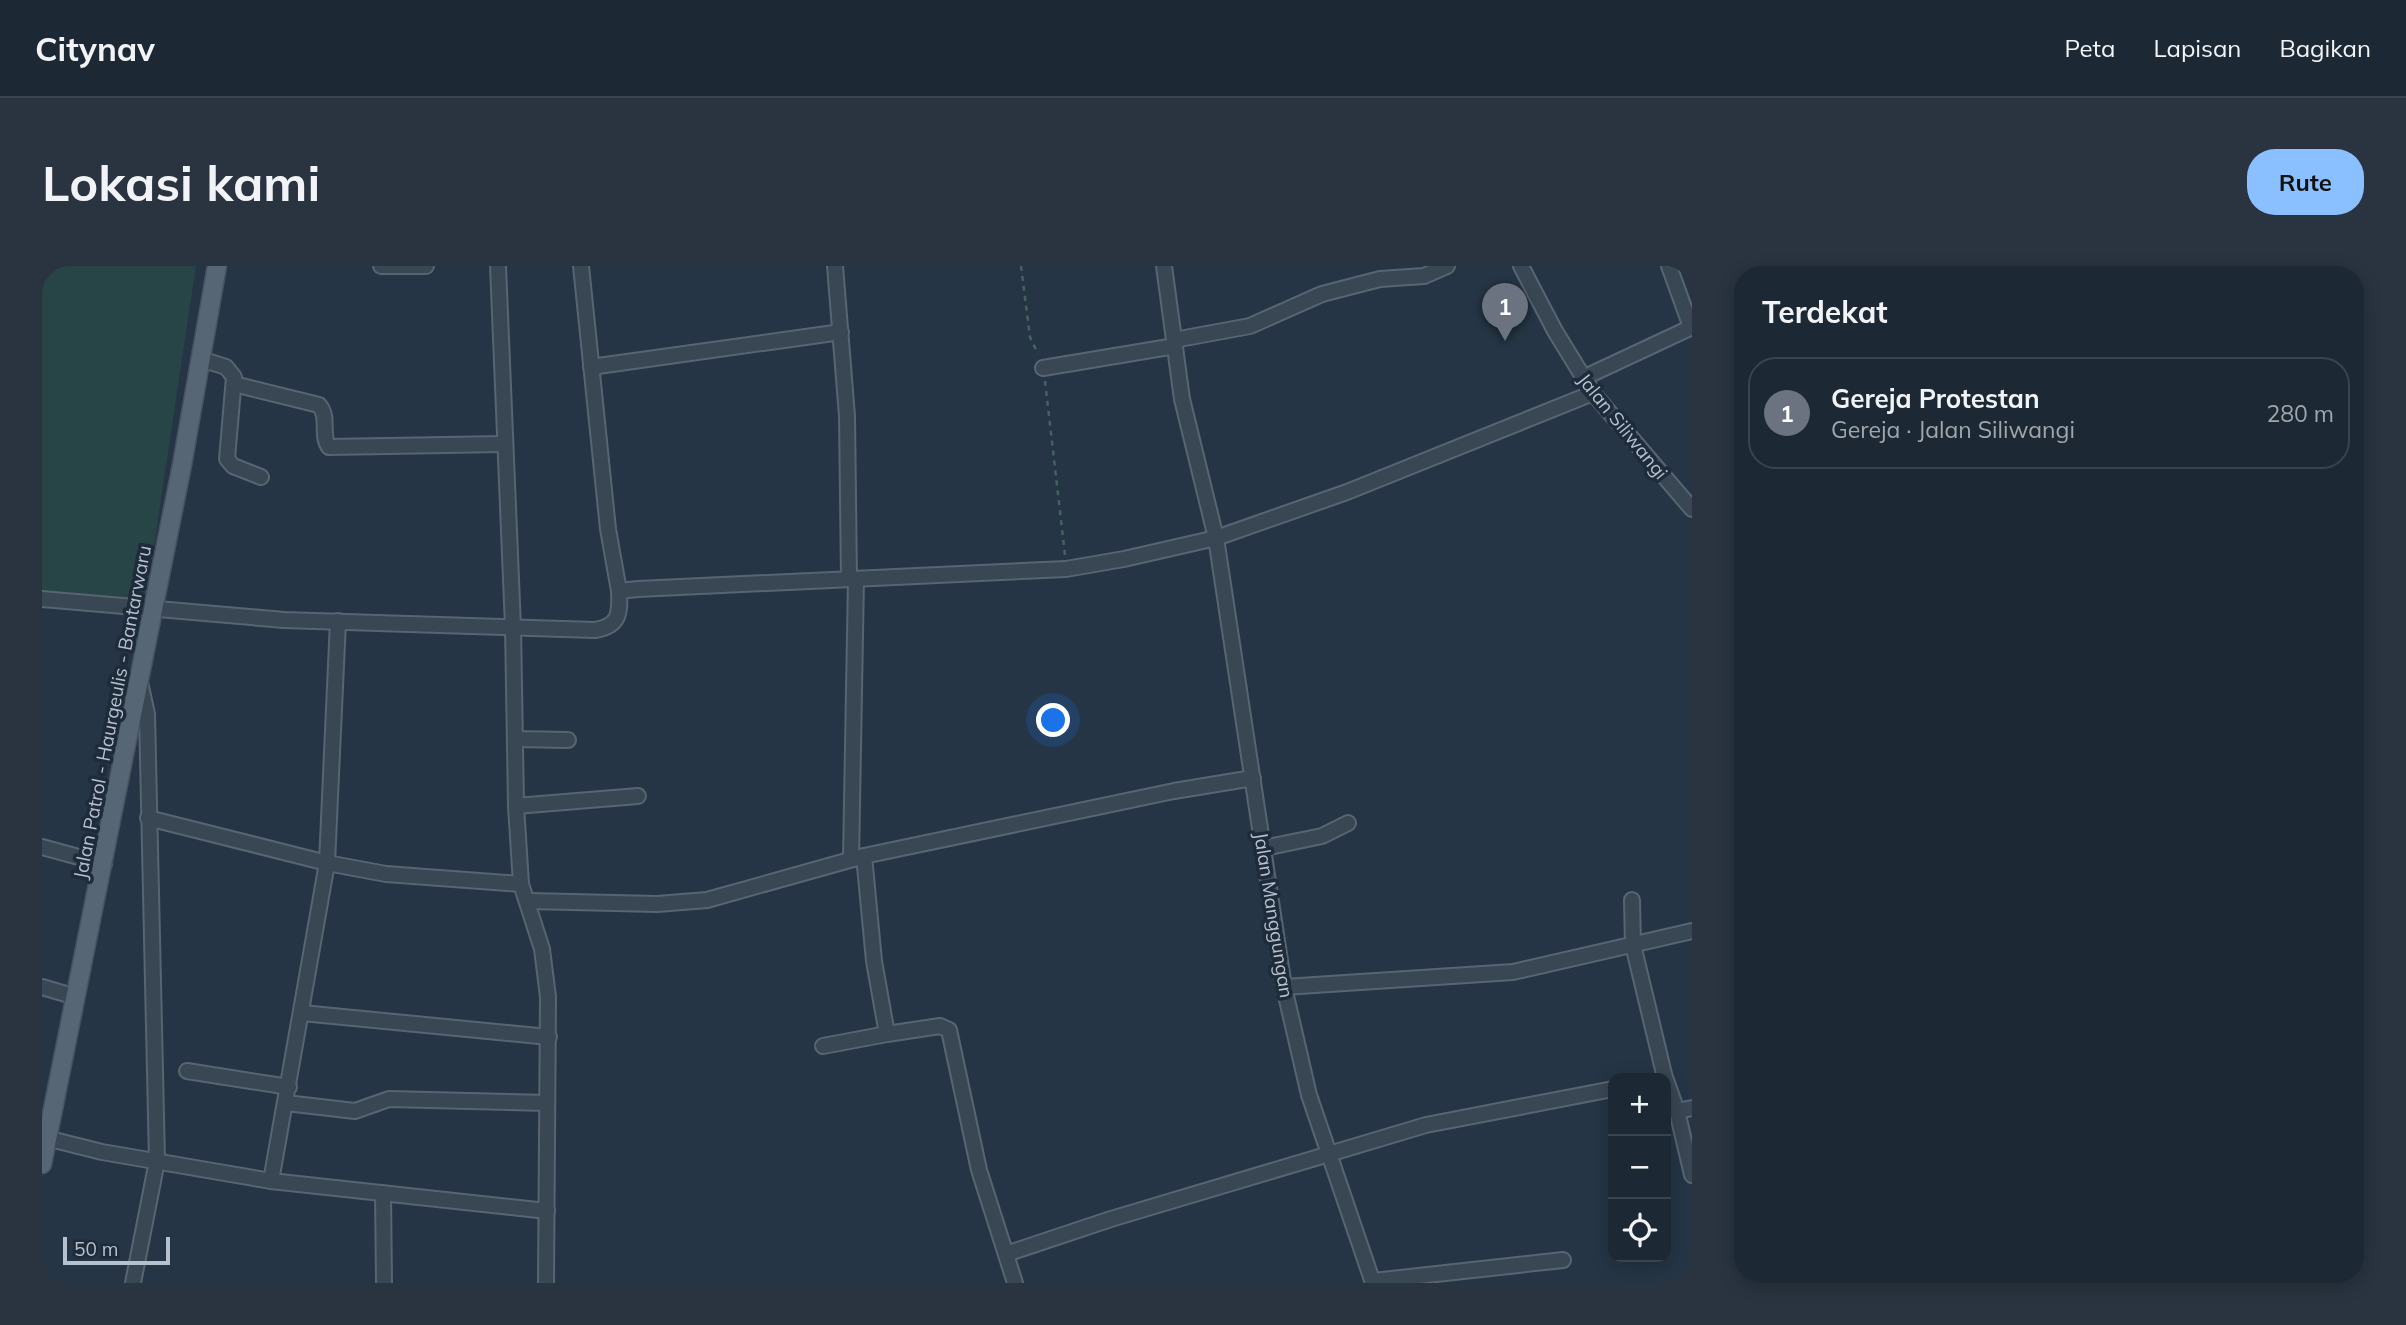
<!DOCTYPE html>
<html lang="id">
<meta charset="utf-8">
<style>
body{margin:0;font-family:Mulish,sans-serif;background:#293440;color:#f1f3f6}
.controls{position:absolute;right:21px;bottom:21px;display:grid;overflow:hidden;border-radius:14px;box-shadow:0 4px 18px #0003}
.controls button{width:63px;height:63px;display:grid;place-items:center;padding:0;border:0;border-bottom:2px solid #3a444f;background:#1c2834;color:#f1f3f6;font:35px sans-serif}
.scale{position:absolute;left:21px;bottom:18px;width:107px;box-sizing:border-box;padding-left:7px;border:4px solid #b7c1ce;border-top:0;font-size:19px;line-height:24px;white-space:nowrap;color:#b7c1ce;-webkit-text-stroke:5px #1e2b3a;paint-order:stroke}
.you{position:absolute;left:1012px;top:455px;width:24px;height:24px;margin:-18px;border:5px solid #fff;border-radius:50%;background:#1a73e8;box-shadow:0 0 0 10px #1a73e833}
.badge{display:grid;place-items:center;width:46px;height:46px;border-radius:50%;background:#8ac0ff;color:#fff;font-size:23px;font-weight:700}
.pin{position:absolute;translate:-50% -58px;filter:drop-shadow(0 2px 4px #0008)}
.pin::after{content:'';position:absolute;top:37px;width:24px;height:21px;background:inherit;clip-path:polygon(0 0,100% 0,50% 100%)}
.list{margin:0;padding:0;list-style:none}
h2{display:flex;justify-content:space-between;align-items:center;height:91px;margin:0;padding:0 28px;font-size:30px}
h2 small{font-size:23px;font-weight:400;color:#a0a6ac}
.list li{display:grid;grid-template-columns:46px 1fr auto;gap:21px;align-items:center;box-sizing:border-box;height:112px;margin:0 14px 14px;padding:0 14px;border:2px solid #3a444f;border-radius:28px}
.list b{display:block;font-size:26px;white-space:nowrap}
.list p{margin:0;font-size:23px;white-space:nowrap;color:#a0a6ac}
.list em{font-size:23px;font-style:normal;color:#a0a6ac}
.icon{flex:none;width:38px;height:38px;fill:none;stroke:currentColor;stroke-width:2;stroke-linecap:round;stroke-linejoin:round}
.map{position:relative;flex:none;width:1650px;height:1017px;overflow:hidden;border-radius:28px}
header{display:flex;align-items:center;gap:42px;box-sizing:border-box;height:98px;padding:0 35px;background:#1c2834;border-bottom:2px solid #3a444f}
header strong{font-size:33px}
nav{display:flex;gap:38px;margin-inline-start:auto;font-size:24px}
.intro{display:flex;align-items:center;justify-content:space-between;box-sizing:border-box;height:168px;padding:0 42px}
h1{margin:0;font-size:49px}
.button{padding:18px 32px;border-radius:28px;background:#8ac0ff;color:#111;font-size:24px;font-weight:700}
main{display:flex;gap:42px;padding:0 42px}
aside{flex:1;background:#1c2834;border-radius:28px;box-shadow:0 4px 18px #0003}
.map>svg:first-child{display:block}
.green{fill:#274446}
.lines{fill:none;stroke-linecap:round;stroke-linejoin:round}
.minor-casing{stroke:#586471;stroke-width:18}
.major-casing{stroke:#465260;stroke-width:21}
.path{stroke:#456162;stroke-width:2.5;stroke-dasharray:5 5;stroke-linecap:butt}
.minor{stroke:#394654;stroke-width:14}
.major{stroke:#576674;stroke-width:18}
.labels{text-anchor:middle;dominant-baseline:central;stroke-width:7;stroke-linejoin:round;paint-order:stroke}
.street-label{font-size:19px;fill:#b7c1ce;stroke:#1e2b3a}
</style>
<header>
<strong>Citynav</strong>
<nav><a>Peta</a><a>Lapisan</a><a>Bagikan</a></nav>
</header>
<div class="intro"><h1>Lokasi kami</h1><a class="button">Rute</a></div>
<main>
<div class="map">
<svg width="1650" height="1017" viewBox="0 0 1650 1017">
<rect width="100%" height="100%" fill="#253545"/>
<path class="green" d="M0,0H154L104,334L0,324Z"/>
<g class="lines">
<g class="minor-casing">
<g id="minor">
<path d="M339,0H384"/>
<path d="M456,0L471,361L474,540L479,618L500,683L506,731L504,1017"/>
<path d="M539,0L566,263L577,325"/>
<path d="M793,0L805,150L807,313"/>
<path d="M1122,0L1140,133L1174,272L1242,721L1267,829L1331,1017"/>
<path d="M1479,0L1513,65L1551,127L1650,243"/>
<path d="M1627,0L1649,61"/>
<path d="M1132,74L1208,60L1280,28L1338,13L1382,10L1405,0"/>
<path d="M159,93L184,101L192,111L185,193L191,200L219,211"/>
<path d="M549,101L799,66"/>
<path d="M1001,102L1133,80"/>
<path d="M1541,112L1650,61"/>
<path d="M192,118L277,139C288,152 278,169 287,181L461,178"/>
<path d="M0,333L242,354L553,364C578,360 578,347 577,325L596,323L1024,303L1082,293L1174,272L1305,226L1551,127"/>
<path d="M473,473L526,474"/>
<path d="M474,540L596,530"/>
<path d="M106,552L285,597L344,608L479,618"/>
<path d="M0,581L62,598"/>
<path d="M1222,582L1280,570L1306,557"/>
<path d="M822,590L832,695L845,768L898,760L907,764L937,904L973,1017"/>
<path d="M809,593L814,313"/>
<path d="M1590,634L1591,679L1623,812"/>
<path d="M487,635L615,638L665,634L822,590L1132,525L1211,512"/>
<path d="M0,721L34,731"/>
<path d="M1242,721L1471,706L1650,665"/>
<path d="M260,747L507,771"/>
<path d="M781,780L845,768"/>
<path d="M145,805L247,821"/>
<path d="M1624,814L1635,845L1650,909"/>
<path d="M244,837L313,845L347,833L505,837"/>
<path d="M1635,845L1650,842"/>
<path d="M0,871L60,886L229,915L505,945"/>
<path d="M229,915L285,597L296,355"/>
<path d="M341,927L342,1017"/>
<path d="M964,988L1069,953L1384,859L1571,823"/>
<path d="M1331,1015L1521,994"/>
<path d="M91,1017L115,895L105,448L98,416"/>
</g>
</g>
<g class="major-casing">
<path id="major" d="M0,898L140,199L175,0"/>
</g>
<g class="path">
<path d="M979,0L988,71L996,88"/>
<path d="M1003,115L1023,289"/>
</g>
<use href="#minor" class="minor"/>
<use href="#major" class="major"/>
</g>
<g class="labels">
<g class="street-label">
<text transform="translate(1581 160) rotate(51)">Jalan Siliwangi</text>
<text transform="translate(70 446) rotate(-79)">Jalan Patrol - Haurgeulis - Bantarwaru</text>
<text transform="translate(1232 649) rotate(81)">Jalan Manggungan</text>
</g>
</g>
</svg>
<div class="controls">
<button>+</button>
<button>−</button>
<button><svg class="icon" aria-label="locate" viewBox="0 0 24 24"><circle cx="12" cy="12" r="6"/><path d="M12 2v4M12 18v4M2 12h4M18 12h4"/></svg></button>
</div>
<div class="scale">50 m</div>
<div class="you"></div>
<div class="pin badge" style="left:1463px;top:75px;background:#6b7280">1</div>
</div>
<aside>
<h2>Terdekat<small></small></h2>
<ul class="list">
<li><span class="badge" style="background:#6b7280">1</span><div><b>Gereja Protestan</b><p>Gereja · Jalan Siliwangi</p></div><em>280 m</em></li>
</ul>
</aside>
</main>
